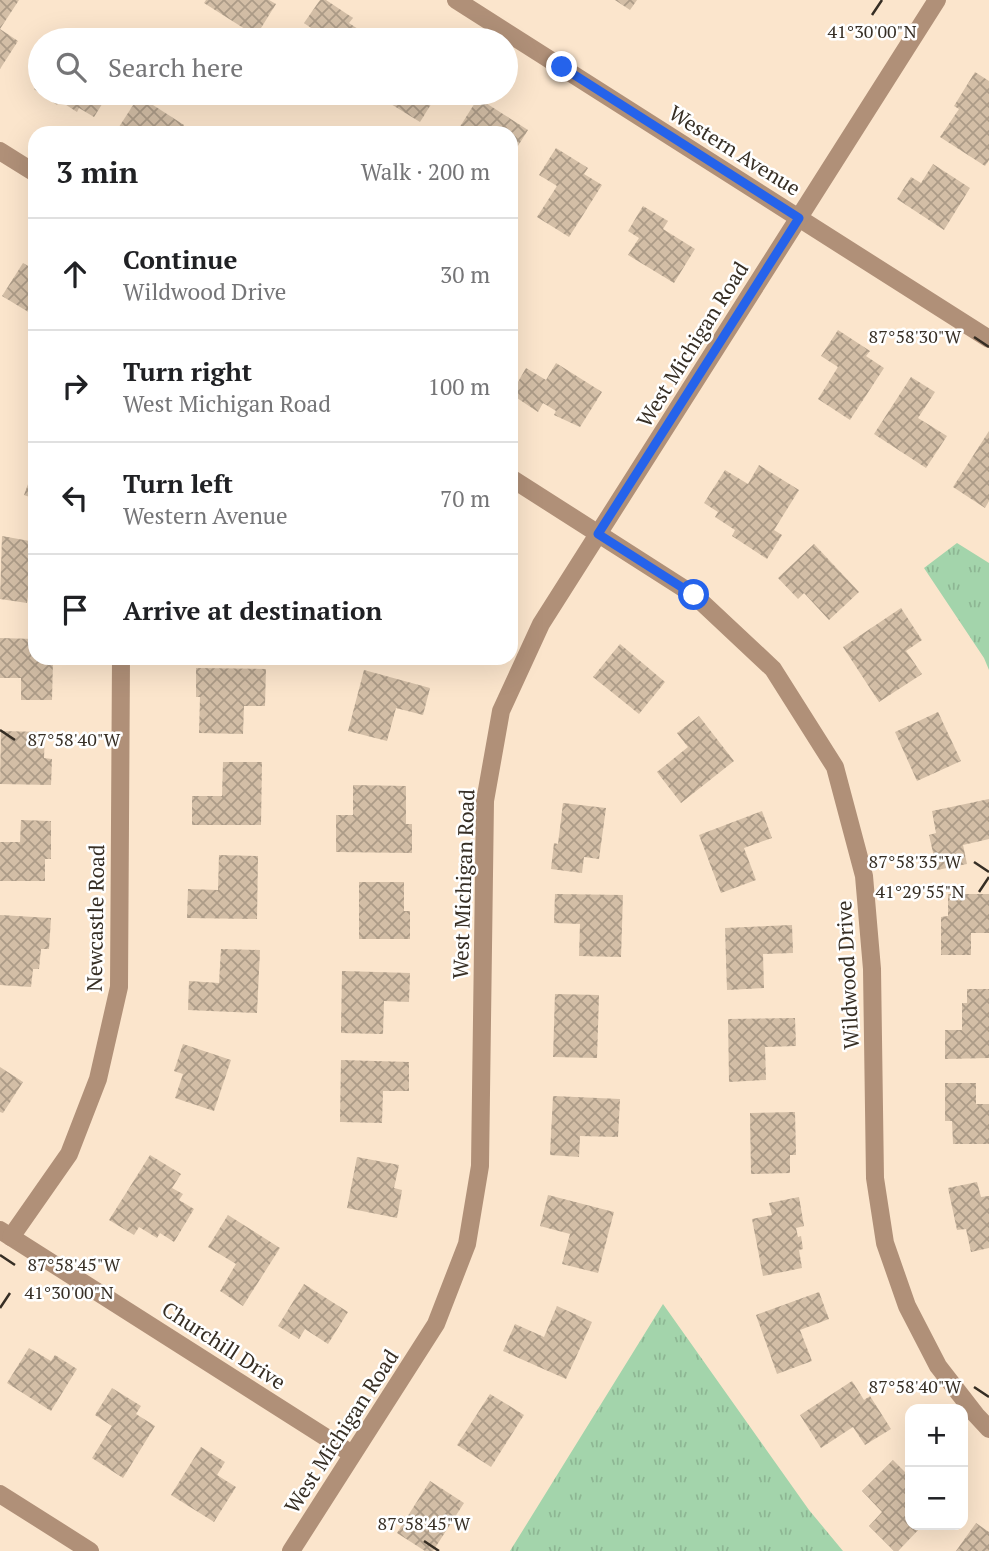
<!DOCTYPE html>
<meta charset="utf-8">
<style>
body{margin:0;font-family:"PT Serif",serif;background:#f2f2f2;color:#202124}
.controls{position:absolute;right:21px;bottom:21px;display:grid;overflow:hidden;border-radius:14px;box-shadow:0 7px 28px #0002}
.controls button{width:63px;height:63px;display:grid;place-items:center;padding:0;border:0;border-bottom:2px solid #e0e0e0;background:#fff;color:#202124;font:35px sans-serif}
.stop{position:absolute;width:21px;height:21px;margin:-16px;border:5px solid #2563eb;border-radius:50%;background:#fff}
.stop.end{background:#2563eb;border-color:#fff;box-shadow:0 2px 7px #0008}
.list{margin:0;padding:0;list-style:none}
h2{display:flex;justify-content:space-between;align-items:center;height:91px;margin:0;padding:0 28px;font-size:30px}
h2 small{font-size:23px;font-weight:400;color:#757577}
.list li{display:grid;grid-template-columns:46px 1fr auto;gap:21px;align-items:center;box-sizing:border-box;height:112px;padding:0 28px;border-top:2px solid #e0e0e0}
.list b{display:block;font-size:26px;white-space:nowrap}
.list p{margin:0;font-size:23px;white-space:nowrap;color:#757577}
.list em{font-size:23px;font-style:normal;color:#757577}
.icon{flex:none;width:38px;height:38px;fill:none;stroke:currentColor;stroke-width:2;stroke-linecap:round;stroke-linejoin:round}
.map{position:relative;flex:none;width:989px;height:1551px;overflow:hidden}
.search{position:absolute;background:#fff;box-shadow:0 7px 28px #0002;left:28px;top:28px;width:490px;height:77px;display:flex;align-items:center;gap:18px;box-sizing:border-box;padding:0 24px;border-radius:38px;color:#757577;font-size:26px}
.panel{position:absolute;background:#fff;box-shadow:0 7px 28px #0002;left:28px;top:126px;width:490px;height:539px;border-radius:21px}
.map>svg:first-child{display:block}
.grass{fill:url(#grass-tufts)}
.building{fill:url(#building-cross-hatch)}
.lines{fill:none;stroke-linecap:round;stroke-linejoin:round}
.minor{stroke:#b09078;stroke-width:18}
.route{stroke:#2563eb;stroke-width:9}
.ticks{fill:none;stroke:#362e24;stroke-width:2.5}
.labels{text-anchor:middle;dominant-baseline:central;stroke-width:5;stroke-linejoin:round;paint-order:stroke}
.street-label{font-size:21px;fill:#362e24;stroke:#fff}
.ticks-label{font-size:18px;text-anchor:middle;fill:#362e24;stroke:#fff;stroke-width:5;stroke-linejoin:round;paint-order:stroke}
</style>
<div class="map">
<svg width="989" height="1551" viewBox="0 0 989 1551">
<defs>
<pattern id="grass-tufts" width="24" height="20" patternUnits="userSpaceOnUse" patternTransform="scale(1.75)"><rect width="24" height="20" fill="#a3d4ab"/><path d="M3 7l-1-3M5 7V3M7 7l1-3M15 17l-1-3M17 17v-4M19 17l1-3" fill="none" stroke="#8db693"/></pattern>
<pattern id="building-cross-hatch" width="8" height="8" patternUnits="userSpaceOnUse" patternTransform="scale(1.75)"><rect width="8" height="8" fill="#d3bea6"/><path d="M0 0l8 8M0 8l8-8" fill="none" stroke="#ac9b87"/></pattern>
</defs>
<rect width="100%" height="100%" fill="#fbe5cc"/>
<g class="grass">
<path d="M957,543L989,563V670L984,658L924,568Z"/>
<path d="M663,1304L809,1510L843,1551H510Z"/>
</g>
<g class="building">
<path d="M0,0H19L0,29L18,41L0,69Z"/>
<path d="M206,0H269L276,4L256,36L204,3Z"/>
<path d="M320,0H326L353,18L349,23L367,35L363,40H318L321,35L304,23Z"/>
<path d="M615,0H637L630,10Z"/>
<path d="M72,29L89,40H65Z"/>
<path d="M975,72L989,81V160L985,166L940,137L959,109L954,106Z"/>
<path d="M40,79V93H109L94,117L79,108L77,112L60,101L57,105L34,89Z"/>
<path d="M373,93H438L420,122Z"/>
<path d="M139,96L184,125L180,133H122L117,130Z"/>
<path d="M478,98L528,130L511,157V133H456Z"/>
<path d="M556,148L588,168L584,174L602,185L569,237L537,217L557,186L539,175Z"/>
<path d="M933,164L970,188L944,230L897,199L911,177L921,183Z"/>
<path d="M643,206L668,221L663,229L695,249L674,283L628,255L639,238L628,231Z"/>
<path d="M23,263L35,270V316L2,296Z"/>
<path d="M838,330L870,351L866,356L884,368L850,420L818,399L838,367L821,356Z"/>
<path d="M556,363L602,392L580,427L554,415L556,411L543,403L538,412L511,394L526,368L546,380Z"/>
<path d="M911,377L935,392L918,418L947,436L926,468L874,434Z"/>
<path d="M989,431V501L985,508L953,487Z"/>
<path d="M35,465V499L24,495Z"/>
<path d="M759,465L799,490L774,530L782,535L767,559L732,536L735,530L715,517L718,512L704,503L725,470L748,484Z"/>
<path d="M2,536L35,542V571L32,570L27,603L0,599Z"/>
<path d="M814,544L859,592L829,620L804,593L798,599L778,578Z"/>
<path d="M901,608L922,640L906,651L922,674L879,702L843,647Z"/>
<path d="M0,638L35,639V658H47V661H53L52,700H21V678H0Z"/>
<path d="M620,644L665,682L639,714L593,677Z"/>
<path d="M196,668L266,669L265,706H244L243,734L199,733L200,697H196Z"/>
<path d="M364,670L430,688L423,715L396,708L387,741L348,731Z"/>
<path d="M938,712L961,761L917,781L895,732Z"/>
<path d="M699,716L734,761L681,803L657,772L688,747L677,733Z"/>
<path d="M1,731L45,732L44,758L52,759L51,785L0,784Z"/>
<path d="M223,762H262L261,825H192V796H222Z"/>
<path d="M353,785L406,786V824H412V853L336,852V815H353Z"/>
<path d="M989,799V839L963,845L967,864L937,870L929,835L936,833L932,811Z"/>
<path d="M563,803L606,808L599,859L584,857L582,873L551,869L554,843L558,844Z"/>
<path d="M762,811L772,838L744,848L756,880L721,893L699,835Z"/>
<path d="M21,820L51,821V859H45V881H0V842H20Z"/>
<path d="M219,855L258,856L257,919L187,918L188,889L218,890Z"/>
<path d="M359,882H404V911H410V939H359Z"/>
<path d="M555,894L623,895L621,957L579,956L580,924L554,923Z"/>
<path d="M948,894H989V933H971V955H941V917L948,916Z"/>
<path d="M0,915L51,918L49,949H41L39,969H33L31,987L0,985Z"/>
<path d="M792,925L793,953L763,954L764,988L727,990L725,928Z"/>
<path d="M221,949L260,950L257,1013L188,1010L189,981L219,983Z"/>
<path d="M342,971L410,973L409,1002L384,1001L383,1034L341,1033Z"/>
<path d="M967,989H989V1058L945,1059V1030H962V1003H967Z"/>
<path d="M555,994L599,995L597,1058L553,1057Z"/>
<path d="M795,1018L796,1046L765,1047L766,1080L729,1082L728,1019Z"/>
<path d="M183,1044L231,1060L214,1111L175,1098L183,1074L174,1071Z"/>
<path d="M341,1060L409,1062V1091H383L382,1123L340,1122Z"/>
<path d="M0,1067L23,1082L3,1113L0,1112Z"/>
<path d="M945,1083H976V1104H989V1144H953L952,1121H945Z"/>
<path d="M553,1096L620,1099L618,1137L580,1136L579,1157L550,1155Z"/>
<path d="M795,1112L796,1155H790V1173L751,1174L750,1113Z"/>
<path d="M150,1155L181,1174L172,1188L183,1194L179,1200L194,1209L174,1242L160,1233L157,1238L139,1227L134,1235L109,1220Z"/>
<path d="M357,1157L399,1165L394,1188L402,1190L397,1218L347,1208Z"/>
<path d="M977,1182L981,1197L989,1196V1248L971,1252L966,1229L957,1230L948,1188Z"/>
<path d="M548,1195L614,1212L598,1273L562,1264L570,1234L540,1226Z"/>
<path d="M799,1197L804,1226L796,1228L798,1237L801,1236L803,1249L799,1250L802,1268L763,1276L752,1219L772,1215L769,1203Z"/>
<path d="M228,1215L280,1248L243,1306L220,1291L236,1264L208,1247Z"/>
<path d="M304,1284L348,1312L328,1344L305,1329L299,1339L278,1326Z"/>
<path d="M819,1292L829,1319L800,1330L812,1361L777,1374L756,1315Z"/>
<path d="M557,1306L592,1322L566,1379L503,1351L515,1324L544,1337Z"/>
<path d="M29,1348L51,1361L55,1355L77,1369L51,1411L7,1383Z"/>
<path d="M852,1381L864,1400L870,1396L891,1429L865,1445L853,1427L821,1448L800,1415Z"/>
<path d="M112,1388L141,1406L136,1414L155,1426L123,1478L92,1458L112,1426L95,1415Z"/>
<path d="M490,1394L524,1415L491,1467L457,1445Z"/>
<path d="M201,1447L225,1462L217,1475L236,1487L214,1522L171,1495Z"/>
<path d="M893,1460L905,1472L908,1468L910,1470V1525H923L898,1551H894L869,1526L882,1512L862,1491Z"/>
<path d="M430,1481L464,1503L433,1551H425L397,1533Z"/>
<path d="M976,1523L989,1532V1551H956Z"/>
</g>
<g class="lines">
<g class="minor">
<path d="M456,0L989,339"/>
<path d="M0,151L35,173"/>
<path d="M511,478L694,595L773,669L835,767L864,876L872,969L875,1178L885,1243L907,1306L938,1366L976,1415L989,1429"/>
<path d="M0,1230L352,1454"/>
<path d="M11,1237L69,1154L98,1079L119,987L121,658"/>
<path d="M0,1494L90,1551"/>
<path d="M291,1551L436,1324L467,1244L480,1166L485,801L501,711L541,624L937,0"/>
</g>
</g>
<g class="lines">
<path class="route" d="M562,67L799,218L598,534L694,595"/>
</g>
<path class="ticks" d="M872,15L882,0M974,337L989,347M0,730L15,740M974,862L989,872M979,892L989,877M0,1255L15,1265M0,1308L10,1293M974,1387L989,1397M424,1541L439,1551"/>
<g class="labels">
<g class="street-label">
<text transform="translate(735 150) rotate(32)">Western Avenue</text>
<text transform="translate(692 344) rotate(-58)">West Michigan Road</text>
<text transform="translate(463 884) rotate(-88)">West Michigan Road</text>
<text transform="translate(95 918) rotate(-89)">Newcastle Road</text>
<text transform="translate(847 975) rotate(-93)">Wildwood Drive</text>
<text transform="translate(224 1345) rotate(33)">Churchill Drive</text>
<text transform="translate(341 1431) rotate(-57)">West Michigan Road</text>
</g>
</g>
<g class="ticks-label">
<text x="872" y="38">41°30'00"N</text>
<text x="915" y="343">87°58'30"W</text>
<text x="74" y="746">87°58'40"W</text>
<text x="915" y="868">87°58'35"W</text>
<text x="920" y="898">41°29'55"N</text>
<text x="74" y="1271">87°58'45"W</text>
<text x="69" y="1299">41°30'00"N</text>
<text x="915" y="1393">87°58'40"W</text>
<text x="424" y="1530">87°58'45"W</text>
</g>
</svg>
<div class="controls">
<button>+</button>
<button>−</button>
</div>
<div class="stop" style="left:694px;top:595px"></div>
<div class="stop end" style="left:562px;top:67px"></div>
<div class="search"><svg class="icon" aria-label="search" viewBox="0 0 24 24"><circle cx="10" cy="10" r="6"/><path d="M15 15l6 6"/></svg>Search here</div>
<section class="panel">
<h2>3 min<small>Walk · 200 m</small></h2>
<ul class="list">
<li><svg class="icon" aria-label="ahead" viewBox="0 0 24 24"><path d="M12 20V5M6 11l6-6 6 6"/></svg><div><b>Continue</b><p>Wildwood Drive</p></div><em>30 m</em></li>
<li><svg class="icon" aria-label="right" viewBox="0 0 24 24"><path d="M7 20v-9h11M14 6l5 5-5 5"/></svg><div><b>Turn right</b><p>West Michigan Road</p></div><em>100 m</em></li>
<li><svg class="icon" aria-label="left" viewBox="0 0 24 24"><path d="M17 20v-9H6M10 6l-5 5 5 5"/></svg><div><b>Turn left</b><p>Western Avenue</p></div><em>70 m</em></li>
<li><svg class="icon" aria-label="arrive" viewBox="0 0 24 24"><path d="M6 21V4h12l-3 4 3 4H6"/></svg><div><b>Arrive at destination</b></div></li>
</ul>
</section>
</div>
